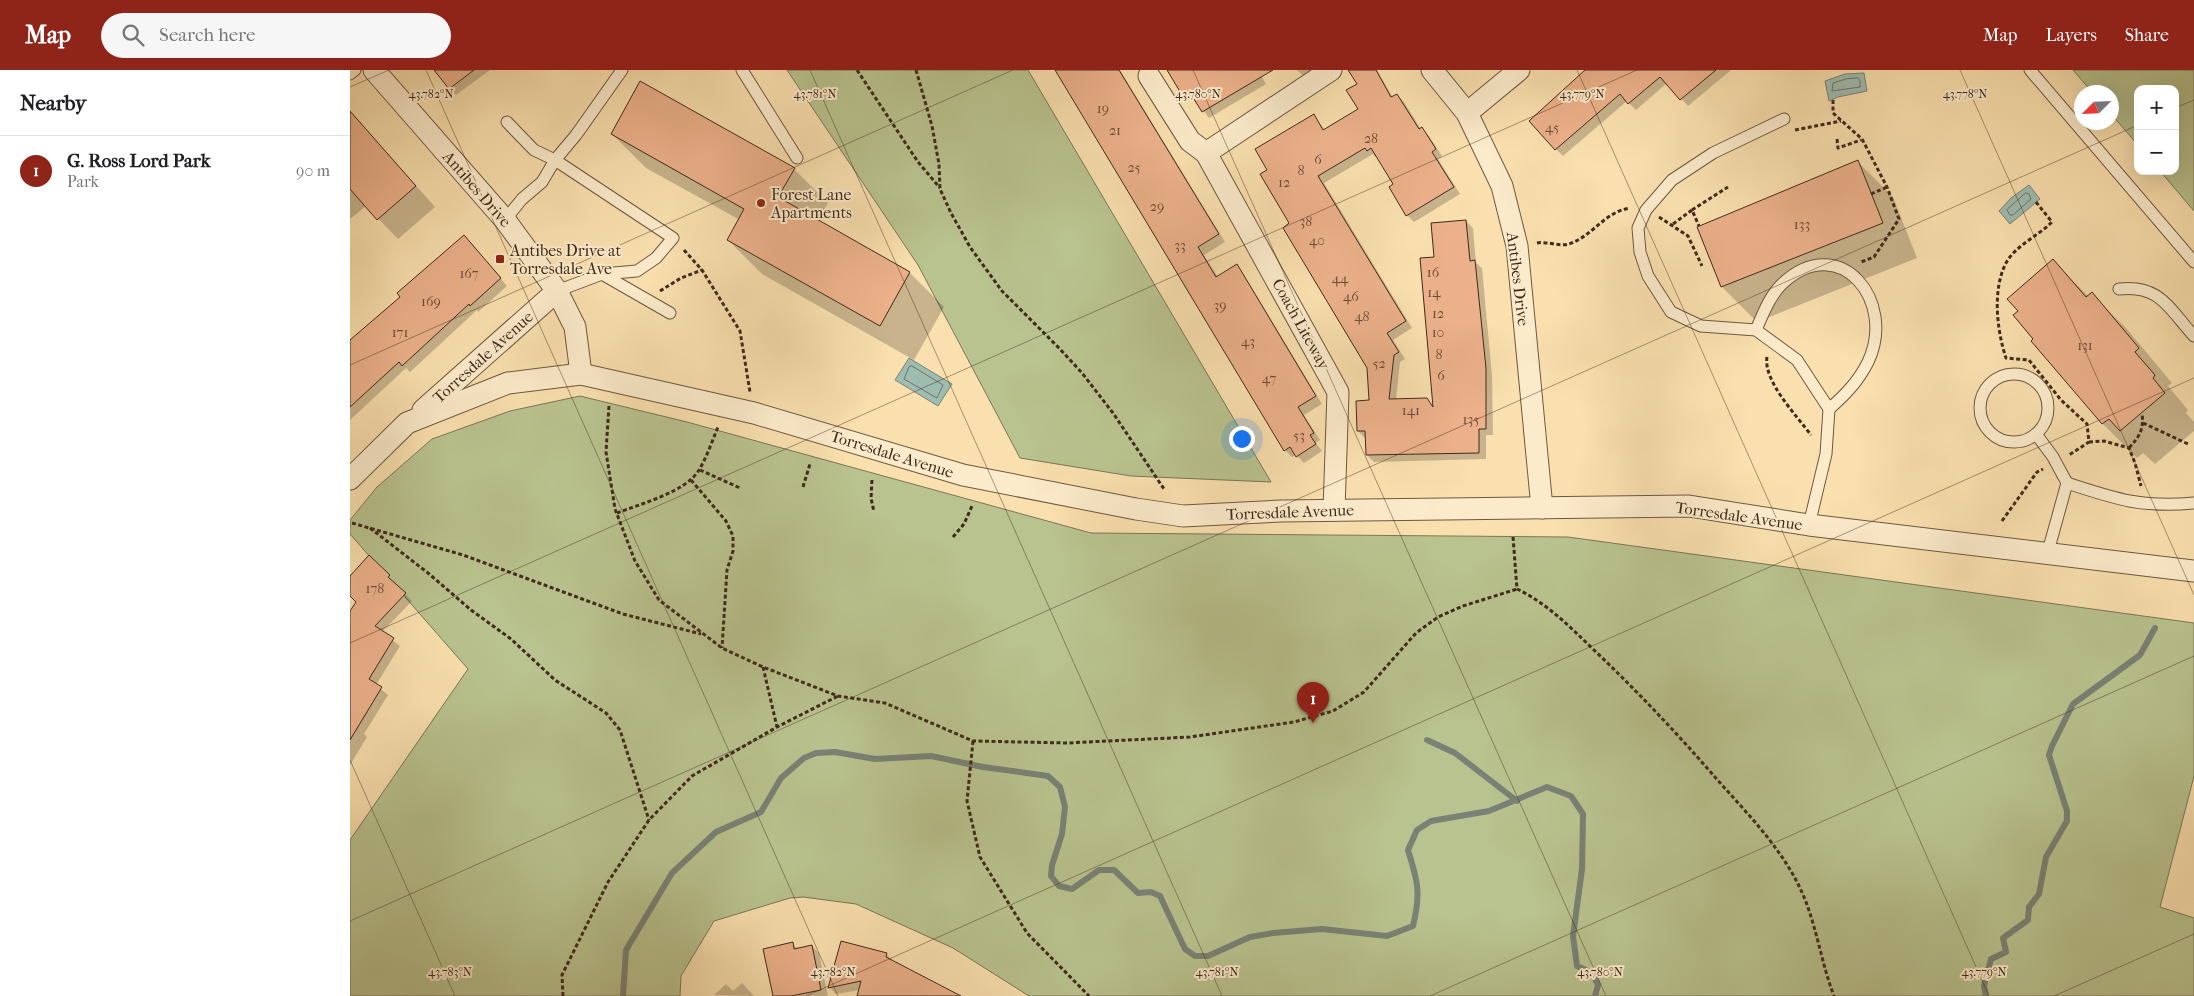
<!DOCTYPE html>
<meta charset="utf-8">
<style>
body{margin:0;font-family:"IM FELL French Canon",serif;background:#f6f6f6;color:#202124}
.controls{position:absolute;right:15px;top:15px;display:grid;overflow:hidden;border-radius:10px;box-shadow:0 5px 20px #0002}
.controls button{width:45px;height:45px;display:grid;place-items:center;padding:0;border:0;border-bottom:1px solid #e0e0e0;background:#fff;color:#202124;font:25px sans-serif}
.compass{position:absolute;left:1724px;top:15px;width:45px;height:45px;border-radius:50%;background:#fff;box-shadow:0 5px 20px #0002;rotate:246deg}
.you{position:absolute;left:891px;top:368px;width:18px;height:18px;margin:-12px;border:4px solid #fff;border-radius:50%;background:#1a73e8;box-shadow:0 0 0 8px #1a73e833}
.badge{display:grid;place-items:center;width:32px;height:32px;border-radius:50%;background:#8f2418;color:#fff;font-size:16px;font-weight:700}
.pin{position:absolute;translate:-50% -41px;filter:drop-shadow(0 1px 2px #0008)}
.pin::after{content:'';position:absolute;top:26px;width:18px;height:15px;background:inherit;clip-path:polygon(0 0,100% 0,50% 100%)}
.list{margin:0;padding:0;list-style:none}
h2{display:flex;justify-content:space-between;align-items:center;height:65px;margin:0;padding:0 20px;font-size:21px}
h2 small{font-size:16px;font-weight:400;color:#757577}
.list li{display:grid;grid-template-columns:32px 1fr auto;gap:15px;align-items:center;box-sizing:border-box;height:70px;padding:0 20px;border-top:1px solid #e0e0e0}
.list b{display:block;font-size:19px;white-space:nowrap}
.list p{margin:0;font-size:16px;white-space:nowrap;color:#757577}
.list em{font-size:16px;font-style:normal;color:#757577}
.icon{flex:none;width:28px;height:28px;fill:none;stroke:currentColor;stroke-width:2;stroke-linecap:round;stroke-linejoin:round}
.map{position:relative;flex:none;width:1844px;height:926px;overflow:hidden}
header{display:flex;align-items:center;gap:30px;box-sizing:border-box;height:70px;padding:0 25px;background:#8f2418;color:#fff}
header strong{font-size:24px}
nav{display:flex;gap:28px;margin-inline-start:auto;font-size:18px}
.search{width:350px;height:45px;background:#f6f6f6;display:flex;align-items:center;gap:12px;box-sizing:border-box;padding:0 18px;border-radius:28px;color:#757577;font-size:19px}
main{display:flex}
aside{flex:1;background:#fff}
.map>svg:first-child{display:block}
.green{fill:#b9c38f;stroke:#7c7656}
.water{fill:#9fbcb1;stroke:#798275}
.shadow{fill:#0003}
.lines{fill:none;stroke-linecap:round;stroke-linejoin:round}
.shore{stroke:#707366;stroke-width:1}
.stream{stroke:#798275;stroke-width:6}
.building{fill:#ecb18b;stroke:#402a1c}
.service-casing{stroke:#6e5841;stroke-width:13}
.minor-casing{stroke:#6e5841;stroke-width:23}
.path{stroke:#402a1c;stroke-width:3;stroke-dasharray:4 2.5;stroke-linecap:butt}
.service{stroke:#fcebcb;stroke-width:11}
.minor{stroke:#fcebcb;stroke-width:21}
.ticks{fill:none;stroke:#402a1c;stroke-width:1;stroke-opacity:0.45}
.poi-dot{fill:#8f2418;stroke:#fcebcb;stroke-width:2}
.labels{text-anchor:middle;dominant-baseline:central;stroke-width:4;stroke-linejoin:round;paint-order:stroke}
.number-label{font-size:14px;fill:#6b4c38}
.street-label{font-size:16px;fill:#402a1c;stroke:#fcebcb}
.poi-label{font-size:16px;fill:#402a1c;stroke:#fcebcb;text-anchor:start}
.ticks-label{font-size:12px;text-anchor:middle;fill:#402a1c;stroke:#fcebcb;stroke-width:4;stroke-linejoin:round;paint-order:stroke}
</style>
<header>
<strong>Map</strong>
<div class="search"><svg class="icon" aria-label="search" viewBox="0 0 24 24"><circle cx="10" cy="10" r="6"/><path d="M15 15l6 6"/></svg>Search here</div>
<nav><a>Map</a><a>Layers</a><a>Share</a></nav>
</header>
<main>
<aside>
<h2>Nearby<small></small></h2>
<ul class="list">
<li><span class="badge">1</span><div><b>G. Ross Lord Park</b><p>Park</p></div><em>90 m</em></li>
</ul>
</aside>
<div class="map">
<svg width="1844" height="926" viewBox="0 0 1844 926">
<rect width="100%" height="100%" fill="#fae0af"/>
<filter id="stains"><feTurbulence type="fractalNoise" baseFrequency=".004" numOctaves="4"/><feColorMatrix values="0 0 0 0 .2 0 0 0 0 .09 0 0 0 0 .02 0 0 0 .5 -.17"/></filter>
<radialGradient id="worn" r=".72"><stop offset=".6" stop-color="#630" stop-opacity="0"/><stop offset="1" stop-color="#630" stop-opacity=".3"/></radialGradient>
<g class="green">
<path d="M437,0H678L921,412L781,406L670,388L568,195Z"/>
<path d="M1723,0H1844V141L1810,101H1825V19H1788V75L1762,45V22H1742Z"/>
<path d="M230,326L337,352L741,463L1218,467L1844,553V706L1810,837L1844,848V926H679L603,878L506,834L453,827L440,828L364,851L331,906L330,926H0V770L118,599L0,464V450L27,417L82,369L160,341Z"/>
</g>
<g class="water">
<path d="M1514,3L1517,21L1488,27L1479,31L1475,11L1495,4Z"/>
<path d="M1679,115L1690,129L1660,154L1649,141L1661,128Z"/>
<path d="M559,288L602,314L588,336L545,310Z"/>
</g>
<g class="shadow">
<path d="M86,0H140L106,25Z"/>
<path d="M707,0H770L875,172L854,185L868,207L887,196L893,203L972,334L954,345L970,370L966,373L972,381L954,393L946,385L942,387L935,380Z"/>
<path d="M818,0H908L916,14L859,48L845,29L840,31L833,25Z"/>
<path d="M947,0H963L953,6Z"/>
<path d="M1010,0H1027L1043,28L1047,25L1054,32L1071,59L1079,66L1092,86L1088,89L1110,124L1064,152L1057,145L1045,115L1027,86L1025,87L1023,84L974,113L1062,258L1043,270L1055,289L1050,292L1046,330L1077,329L1084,337L1085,188L1116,151L1123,158L1126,193L1132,198L1142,306L1143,365H1136V389L1024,392L1017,385L1015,368L1008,361L1020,331L1019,298L941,154L919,101L963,45L975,60L1009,40Z"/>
<path d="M1237,0H1381L1338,36L1317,13L1286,40L1277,31L1213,86L1206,79Z"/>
<path d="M0,41L85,137L48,169L16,136L0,149Z"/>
<path d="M262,64L444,99L478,133L468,151L560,203L594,237L564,290L412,204L378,170L390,150L296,98Z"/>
<path d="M1508,92L1543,127L1567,188L1407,252L1372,217L1349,157Z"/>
<path d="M121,173L157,216L128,242L127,240L60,302L56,298L0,350V269L1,270L52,227Z"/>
<path d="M1703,191L1739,227L1741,224L1776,258L1822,313L1818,316L1838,340L1836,343L1844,352V361L1805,394L1793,383L1787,388L1753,354L1683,271L1685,270L1669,242Z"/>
<path d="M19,487L62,531L32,562L50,576L26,615L38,625L14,664L17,667L0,695V545L8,532L0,524V515Z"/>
<path d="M492,872L536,884L543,891L605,926H511L510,920L486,924L480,918Z"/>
<path d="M443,874L448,879L462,876L469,883L478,926H424Z"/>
<path d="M392,913L404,926L364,925L376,914L383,921Z"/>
</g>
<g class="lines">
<g class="shore">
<path d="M1508,8L1510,10V17L1482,21L1483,13L1496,9Z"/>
<path d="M1676,123L1679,124L1681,129L1663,145H1660L1657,140Z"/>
<path d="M562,296L593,315L587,328L554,309L559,297Z"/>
</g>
<g class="stream">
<path d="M1077,670L1105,683L1167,731"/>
<path d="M273,926L276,880L322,803L366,762L411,742L431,708L454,688L466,683L485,682L525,689L581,686L633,697L698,706L710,717L715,737L712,764L702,795L701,806L709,816L722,819L749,800H764L788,823L801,822L810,826L835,879L845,886H858L900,867L923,863L972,859L1037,866L1063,856C1071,823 1068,812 1058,780L1067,760L1081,751L1139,741L1197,717L1221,726L1233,744L1232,799L1223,866L1227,896L1242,903L1248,915L1245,926"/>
<path d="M1636,926L1634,916L1641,889L1656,882L1653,868L1678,850L1679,837L1689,824L1696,787L1717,751V741L1699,685L1702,676L1723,634L1790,585L1805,558"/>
</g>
</g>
<g class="building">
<path d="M84,0H124L99,19Z"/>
<path d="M705,0H769L869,164L848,177L866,207L887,194L966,326L948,337L964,363L960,365L966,374L946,387L940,377L934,381Z"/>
<path d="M817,0H923L852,42L839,21L832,25Z"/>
<path d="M998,0H1026L1041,27L1047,24L1069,59L1072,57L1086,79L1082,82L1104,117L1056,146L1039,117L1043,114L1021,78L1017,81L1015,78L968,106L1056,251L1037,263L1049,282L1044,285L1039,329L1077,328L1083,337L1070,188L1084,187L1081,153L1116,150L1120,191L1125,190L1136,298V359H1129V383L1016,385L1015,361H1007L1006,331L1019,330L1017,298L933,158L939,153L910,104L917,100L905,79L964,44L973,60L1008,39L996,20L1007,14Z"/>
<path d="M1235,0H1366L1330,30L1310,7L1278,34L1270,24L1205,80L1179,51Z"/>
<path d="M290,11L445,98L428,127L560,202L530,256L377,170L394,139L261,64Z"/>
<path d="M0,41L66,116L27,150L0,119Z"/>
<path d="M1508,90L1533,153L1371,217L1347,157Z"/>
<path d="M114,165L151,208L120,236L119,234L52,296L49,292L0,337V270L50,227L47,223Z"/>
<path d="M1703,189L1736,227L1742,222L1789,278L1785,282L1805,305L1803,308L1815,323L1770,361L1759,349L1752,354L1681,271L1683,269L1663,245L1668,241L1657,229Z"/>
<path d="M19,485L40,505L38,507L56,523L25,556L44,568L19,609L32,617L0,670V541L6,532L0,526V506Z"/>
<path d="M491,871L537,883L536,887L611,926H507L511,911L478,918Z"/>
<path d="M443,872L444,879L462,875L471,920L441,926H423L413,879Z"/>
</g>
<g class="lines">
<g class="service-casing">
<g id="service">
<path d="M392,0L447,88"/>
<path d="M1680,0L1844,192"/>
<path d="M0,4L5,0"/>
<path d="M1434,49L1363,83L1322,110L1296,140L1288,158L1290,182L1298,206L1321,242L1351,256L1406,260L1447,290L1479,339L1476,384L1459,455"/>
<path d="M157,52L184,80L205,90L323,168L306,188L287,201L252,204L207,221"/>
<path d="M155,150L172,129L192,112L205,90L226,65L272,0"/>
<path d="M252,204L320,243"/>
<path d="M1769,219C1810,214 1819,239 1844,266"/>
<path d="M1406,260C1413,244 1420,225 1433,213C1490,161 1547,231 1518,292C1508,312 1495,325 1479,339"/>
<circle cx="1664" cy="338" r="34"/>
<path d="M1686,364L1703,387L1717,413L1697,485"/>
<path d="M1717,413C1766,429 1791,438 1844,433"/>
</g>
</g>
<g class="minor-casing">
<g id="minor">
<path d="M24,0L155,150L207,221L225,257L231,304"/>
<path d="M981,0L856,83L988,322L984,440"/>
<path d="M1082,0L1117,43L1152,116L1167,176L1192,438"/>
<path d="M799,6L840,71L856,83"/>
<path d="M1117,43L1169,0"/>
<path d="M73,340L207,221"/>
<path d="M0,409L57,353L158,313L231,304L404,343L613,405L786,439L833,446L931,441L1339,436L1459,455L1844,501"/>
</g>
</g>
<g class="path">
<path d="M507,0L568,92L590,118"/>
<path d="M566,0L582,56L589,94L590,119L601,143L620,177L652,221L710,279L732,303L763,343L814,419"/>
<path d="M1483,30V43L1512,69L1537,117L1549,149L1524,187L1511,192"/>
<path d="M1445,60L1491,51"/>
<path d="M1487,69L1488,78L1511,70"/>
<path d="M1521,124L1537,117"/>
<path d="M1686,132L1702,152C1688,166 1665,176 1656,193C1642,220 1647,261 1656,288L1679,290L1711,330L1737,354L1739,372L1719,385"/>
<path d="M1342,140L1378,117"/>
<path d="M1309,147L1338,166L1352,196"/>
<path d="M1323,154L1342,140L1349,156"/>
<path d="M1187,173C1197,171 1210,177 1219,174C1243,166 1254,142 1280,138"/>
<path d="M334,180L352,200L390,261L400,322"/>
<path d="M310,221L331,208L352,200"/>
<path d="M1417,287C1413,311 1447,346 1461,365"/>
<path d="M259,336L256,382L265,439L285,491L309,530L372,578L413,597L488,626L535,633L623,671L717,673L840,667L944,652L983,641L1014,622L1066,563L1088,547L1113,536L1167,519"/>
<path d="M1793,353L1838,374"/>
<path d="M1739,372L1754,371L1779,378L1785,393L1791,416"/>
<path d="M1779,378C1790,366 1794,359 1792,343"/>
<path d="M350,400L390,418"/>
<path d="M341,410L376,451L383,466V481L377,500L372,578"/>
<path d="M522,410L521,428L524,442"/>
<path d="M453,417L460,394"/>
<path d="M267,443C290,434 336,422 349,400C357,387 362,371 368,357"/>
<path d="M1652,451L1687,402L1693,399"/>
<path d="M2,453L113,485L273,544L351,564"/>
<path d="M20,458L78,503L121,540L161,569L205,610L256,643L270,660L299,750"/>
<path d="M603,467L614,454L622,436"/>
<path d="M1163,467L1167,519C1198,534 1220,557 1244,580C1286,620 1326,662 1364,706C1394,740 1428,774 1448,814C1466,849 1470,890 1484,926"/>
<path d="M413,597L427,657"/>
<path d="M623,671L617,731L630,787L677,863L739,926"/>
<path d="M213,926L212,905L258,812L299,750L342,706L427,657L488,626"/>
</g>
<use href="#service" class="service"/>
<use href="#minor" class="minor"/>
</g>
<path class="ticks" d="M76,0L488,926M460,0L872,926M843,0L1256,926M1227,0L1639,926M1610,0L1844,525M0,17L39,0M1825,38L1844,30M0,295L663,0M0,573L1287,0M0,690L105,926M0,851L1788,55M456,926L1844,308M1080,926L1844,586M1704,926L1844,864"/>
<g class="poi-dot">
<circle cx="411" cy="133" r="5"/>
<rect x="145" y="184" width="10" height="10" rx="2.5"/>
</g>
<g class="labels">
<g class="number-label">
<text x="753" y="38">19</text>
<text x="1202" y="57">45</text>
<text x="765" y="60">21</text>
<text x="1021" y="68">28</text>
<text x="968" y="89">6</text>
<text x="784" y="97">25</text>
<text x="951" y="100">8</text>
<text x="934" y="112">12</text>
<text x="807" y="136">29</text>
<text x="956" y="151">38</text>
<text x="1452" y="154">133</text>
<text x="967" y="170">40</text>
<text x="830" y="175">33</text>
<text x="1083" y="202">16</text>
<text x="119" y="203">167</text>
<text x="990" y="208">44</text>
<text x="1084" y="222">14</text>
<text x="1001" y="226">46</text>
<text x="81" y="231">169</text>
<text x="870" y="235">39</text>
<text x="1088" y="243">12</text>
<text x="1012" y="246">48</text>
<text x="50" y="262">171</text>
<text x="1088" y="262">10</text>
<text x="898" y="271">43</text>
<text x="1735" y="275">131</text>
<text x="1089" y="284">8</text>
<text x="1029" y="293">52</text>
<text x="1091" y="305">6</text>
<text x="919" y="308">47</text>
<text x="1061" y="340">141</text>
<text x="1121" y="349">135</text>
<text x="949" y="365">53</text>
<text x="25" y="518">178</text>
</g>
<g class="street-label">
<text transform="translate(127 119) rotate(49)">Antibes Drive</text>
<text transform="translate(1168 209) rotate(83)">Antibes Drive</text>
<text transform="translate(951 254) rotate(61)">Coach Liteway</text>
<text transform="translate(133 287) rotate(-42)">Torresdale Avenue</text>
<text transform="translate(542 384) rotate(17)">Torresdale Avenue</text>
<text transform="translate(940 442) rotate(-2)">Torresdale Avenue</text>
<text transform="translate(1389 446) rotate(8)">Torresdale Avenue</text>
</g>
<g class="poi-label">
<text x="421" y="124">Forest Lane<tspan x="421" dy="18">Apartments</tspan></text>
<text x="160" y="180">Antibes Drive at<tspan x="160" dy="18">Torresdale Ave</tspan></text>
</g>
</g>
<g class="ticks-label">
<text x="1232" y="28">43.779°N</text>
<text x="81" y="28">43.782°N</text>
<text x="465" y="28">43.781°N</text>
<text x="848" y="28">43.780°N</text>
<text x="1615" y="28">43.778°N</text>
<text x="100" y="906">43.783°N</text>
<text x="483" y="906">43.782°N</text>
<text x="867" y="906">43.781°N</text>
<text x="1250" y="906">43.780°N</text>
<text x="1634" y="906">43.779°N</text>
</g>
<rect width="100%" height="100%" filter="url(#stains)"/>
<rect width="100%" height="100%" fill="url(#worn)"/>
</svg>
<div class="controls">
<button>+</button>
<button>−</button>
</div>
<svg class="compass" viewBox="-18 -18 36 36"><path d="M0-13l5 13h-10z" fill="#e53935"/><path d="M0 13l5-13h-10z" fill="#757577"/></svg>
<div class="you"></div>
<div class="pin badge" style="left:963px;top:653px">1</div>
</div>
</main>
